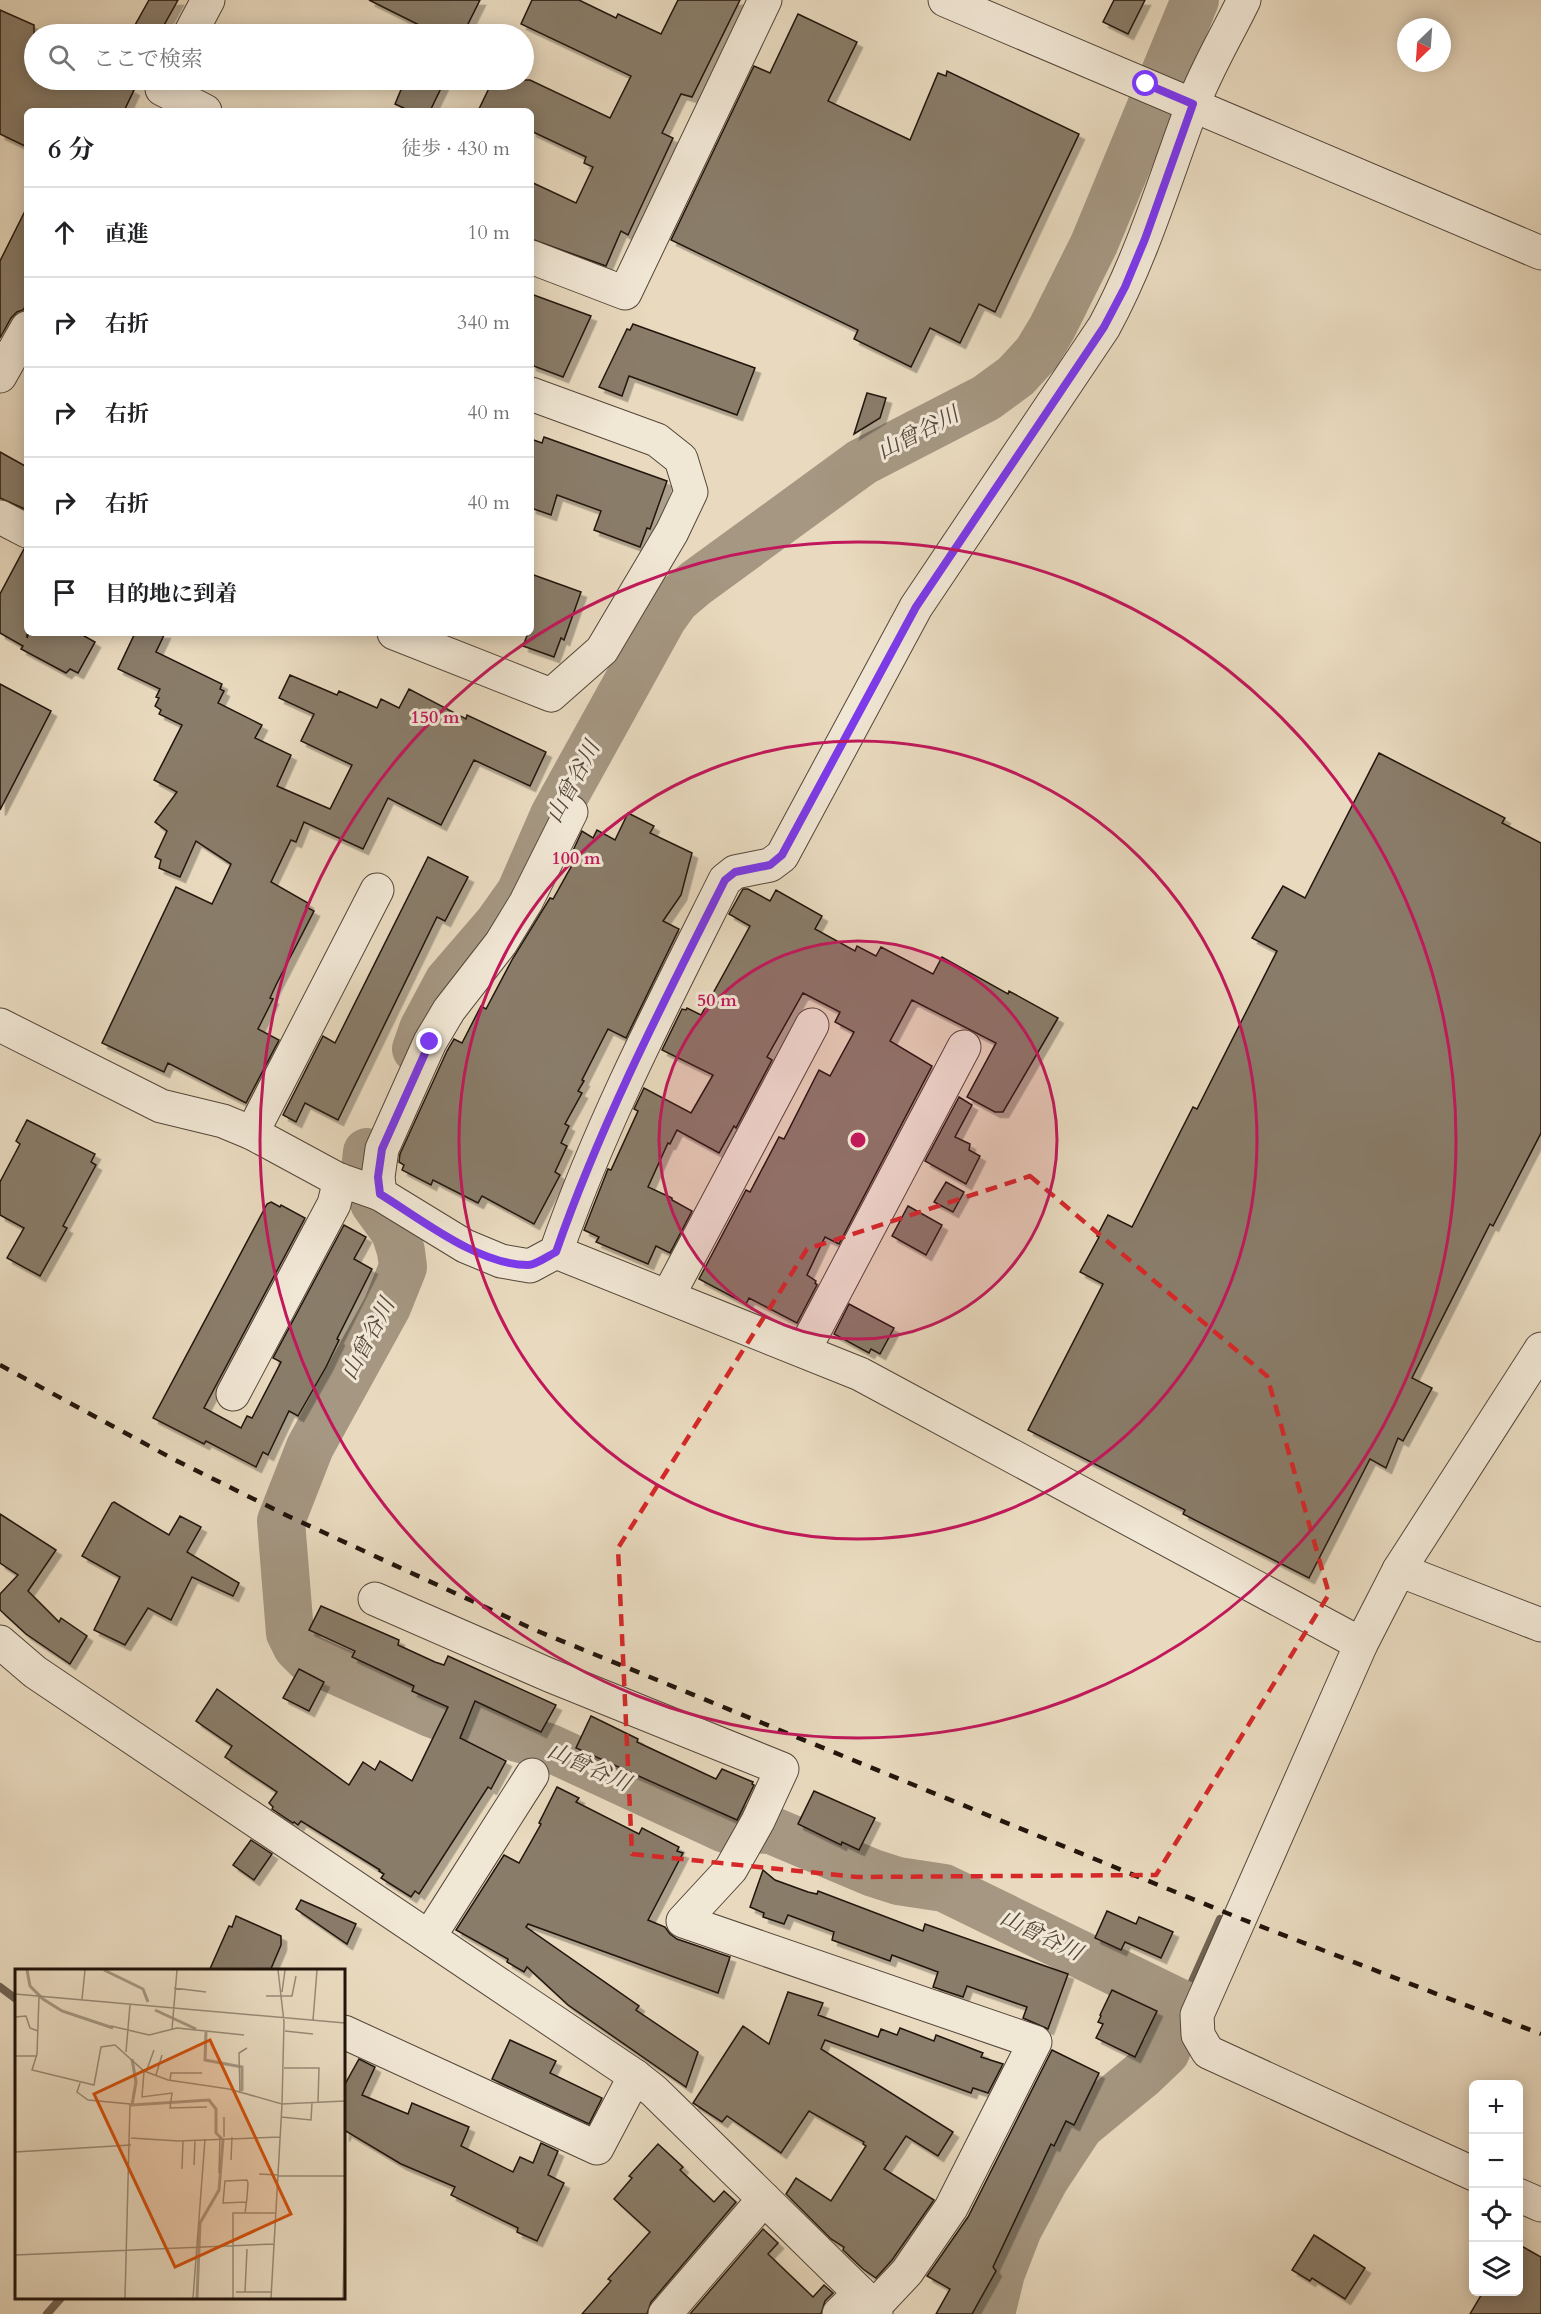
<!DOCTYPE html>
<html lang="ja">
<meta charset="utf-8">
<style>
body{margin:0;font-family:Cardo,"Noto Serif JP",serif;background:#f2f2f2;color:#202124}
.controls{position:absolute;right:18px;bottom:18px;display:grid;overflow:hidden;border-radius:9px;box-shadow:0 3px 15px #0003}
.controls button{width:54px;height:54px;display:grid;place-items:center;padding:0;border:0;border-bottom:2px solid #e0e0e0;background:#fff;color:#202124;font:30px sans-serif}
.compass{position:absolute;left:1397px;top:18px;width:54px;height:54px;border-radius:50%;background:#fff;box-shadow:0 3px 15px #0003;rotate:205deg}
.stop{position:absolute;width:18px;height:18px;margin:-14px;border:4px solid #7c3aed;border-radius:50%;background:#fff}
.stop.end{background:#7c3aed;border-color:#fff;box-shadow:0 2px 6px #0008}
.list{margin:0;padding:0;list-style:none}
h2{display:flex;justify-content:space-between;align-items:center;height:78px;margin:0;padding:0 24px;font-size:26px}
h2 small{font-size:20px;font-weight:400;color:#757577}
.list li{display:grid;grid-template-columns:39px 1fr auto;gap:18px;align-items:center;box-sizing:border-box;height:90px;padding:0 24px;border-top:2px solid #e0e0e0}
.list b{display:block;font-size:22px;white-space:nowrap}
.list em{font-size:20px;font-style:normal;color:#757577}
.icon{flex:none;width:33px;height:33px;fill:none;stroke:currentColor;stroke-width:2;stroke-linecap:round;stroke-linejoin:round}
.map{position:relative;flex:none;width:1541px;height:2314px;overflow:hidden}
.search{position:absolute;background:#fff;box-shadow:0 3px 15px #0003;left:24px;top:24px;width:510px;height:66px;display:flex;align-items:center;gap:15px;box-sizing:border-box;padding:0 21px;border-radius:33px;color:#757577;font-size:22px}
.panel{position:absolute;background:#fff;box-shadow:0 3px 15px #0003;left:24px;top:108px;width:510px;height:528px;border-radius:9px}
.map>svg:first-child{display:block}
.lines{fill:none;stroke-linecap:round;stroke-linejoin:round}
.stream{stroke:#706353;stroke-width:8}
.river{stroke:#a59782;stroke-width:48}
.building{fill:#897b69;stroke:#21140c;stroke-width:1.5;filter:url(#shadow)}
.minor-casing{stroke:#534639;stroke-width:35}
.minor{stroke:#f1e7d5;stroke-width:33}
.rail{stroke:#21140c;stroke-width:4.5;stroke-dasharray:10 10;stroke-linecap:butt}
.route{stroke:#7c3aed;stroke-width:8}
.marked{fill:none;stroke:#d62828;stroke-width:4.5;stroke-dasharray:12 8;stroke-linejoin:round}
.ring{fill:none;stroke:#c2185b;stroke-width:3}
.labels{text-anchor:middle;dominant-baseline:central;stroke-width:6;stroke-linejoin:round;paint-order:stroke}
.water-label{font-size:22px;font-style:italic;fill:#56483b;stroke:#f1e7d5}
.inset-river{fill:none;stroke:#a59782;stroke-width:3}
.inset-road{fill:none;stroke:#998b77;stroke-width:1.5}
.view{fill:#d4520c;fill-opacity:0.15;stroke:#d4520c;stroke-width:3}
.inset-edge{fill:none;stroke:#21140c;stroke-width:3}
.centre{fill:#c2185b;stroke:#f1e7d5;stroke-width:3}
.ring-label{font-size:18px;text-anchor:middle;font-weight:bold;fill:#c2185b;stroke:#f1e7d5;stroke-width:6;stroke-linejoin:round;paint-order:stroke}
</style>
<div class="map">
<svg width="1541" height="2314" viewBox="0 0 1541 2314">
<defs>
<filter id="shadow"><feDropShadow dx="5.5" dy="5.5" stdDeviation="0" flood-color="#0004"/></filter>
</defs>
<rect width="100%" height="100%" fill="#e9dabf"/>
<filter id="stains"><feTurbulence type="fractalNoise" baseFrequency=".00333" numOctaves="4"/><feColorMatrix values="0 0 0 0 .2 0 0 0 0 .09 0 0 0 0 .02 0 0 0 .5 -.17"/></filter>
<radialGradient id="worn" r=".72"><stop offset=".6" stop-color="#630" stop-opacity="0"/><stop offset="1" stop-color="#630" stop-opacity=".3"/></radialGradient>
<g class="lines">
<g class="stream">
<path d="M0,1987L16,1999"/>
<path d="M1182,2004L1220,1919"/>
<path d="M47,2314L61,2298"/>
</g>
<g class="river">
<path d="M416,1049L423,1029L448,982L498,924L520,893L554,815L663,618L676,600L696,583L862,462L986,398L1016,376L1037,353L1052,328L1094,244L1195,0"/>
<path d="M367,1152L365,1170L374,1203L395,1232L401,1251L403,1267L387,1307L310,1447L281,1521L290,1633L297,1647L308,1658L433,1714C471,1728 512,1734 550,1748L725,1829L771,1830L873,1873L898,1881L944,1888L1182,2004L1166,2052L1143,2074L1080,2126L1045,2179L1018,2229L1001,2273L991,2314"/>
</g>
</g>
<g class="building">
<path d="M149,0H178L159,34H130Z"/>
<path d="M369,0H480L463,34H437Z"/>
<path d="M532,0H579L616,18L618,14L661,34L678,0H740L692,97L681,94L662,133L673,138L628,235L621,231L606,266L531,239V182L576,203L593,167L584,163L586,157L531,131V111H478L493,80H530L610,118L631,76L521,24Z"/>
<path d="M1114,0H1145L1128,34L1103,22Z"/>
<path d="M0,10L34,25V80H113L134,90L124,111H27V147L0,134Z"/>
<path d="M798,14L857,42L828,101L908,139L910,140L938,73L946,76L947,71L1079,134L995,312L979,304L960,343L930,328L911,367L854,339L858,330L671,240L754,66L770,73Z"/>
<path d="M405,80H445L430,111H410L395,104Z"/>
<path d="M27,207V303L23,310L17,312L11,318L0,338V261Z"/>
<path d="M531,294L591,316L563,377L531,365Z"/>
<path d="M633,324L755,368L737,415L629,376L622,396L599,387L627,329L630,330Z"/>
<path d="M867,393L886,398L880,418L854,434Z"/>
<path d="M544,437L667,481L650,529L647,528L640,547L594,530L601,511L557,495L551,515L531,508V439L542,443Z"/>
<path d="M0,452L27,467V510L0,498Z"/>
<path d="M24,549L27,550V638L29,633H79L95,642L78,673L70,669L66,673L21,649L23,646L0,633V594Z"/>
<path d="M531,574L581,592L564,640L561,638L554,657L523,646L528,633H531Z"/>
<path d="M135,633H165L156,652L222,684L220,689L224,691L218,703L262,725L255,738L291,755L277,786L330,809L352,765L301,741L314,714L279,698L290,675L337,695L339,691L377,708L381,699L399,708L409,689L466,719L467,715L546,752L530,786L474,760L441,825L388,798L363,849L304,822L296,842L291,840L271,882L308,903L306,907L314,911L276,985L270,998L273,999L258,1029L279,1040L246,1103L168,1063L164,1072L102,1043L176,887L212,904L231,864L196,841L180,877L159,868L161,860L155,857L167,831L155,822L177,792L154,780L182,725L159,714L161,710L155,706L159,698L156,697L160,689L118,669Z"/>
<path d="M0,684L51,711L0,810Z"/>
<path d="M1379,753L1505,818L1502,823L1541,843V1133L1493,1226L1490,1224L1412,1378L1432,1388L1403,1441L1398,1438L1386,1468L1370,1459L1309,1578L1183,1514L1185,1510L1028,1430L1103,1284L1080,1272L1099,1237L1097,1236L1108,1215L1132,1227L1193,1107L1197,1109L1277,951L1252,938L1283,886L1305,898Z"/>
<path d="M628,813L654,826L650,833L692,853L681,895L663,921L679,929L626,1038L608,1029L582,1080L584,1081L578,1091L582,1093L565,1124L569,1126L561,1143L567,1146L555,1172L560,1175L534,1224L482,1196L478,1203L433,1180L431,1185L402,1170L404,1165L399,1162L400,1154L447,1051L454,1039L462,1043L481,1006L486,1009L513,958L550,898L553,899L576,858L571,855L582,831L593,838L597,830L615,840Z"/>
<path d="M428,857L468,877L445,921L437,917L338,1120L305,1103L296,1122L283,1115L323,1036L335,1043Z"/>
<path d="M743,889H748L770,901L776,890L822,916L815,929L855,951L857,946L876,956L881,947L933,974L942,957L1008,994L1009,991L1058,1018L1003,1112H995L967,1097L996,1043L912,1000L890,1041L932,1066L839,1244L825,1237L807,1275L816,1281L815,1283L817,1285L797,1323L749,1298L746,1304L699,1279L746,1190L750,1192L779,1137L784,1139L819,1070L830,1076L854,1032L835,1022L840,1012L803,993L767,1057L772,1060L736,1128L734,1126L719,1153L677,1130L670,1144L668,1143L648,1187L672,1198V1200L692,1211L670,1253L656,1246L648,1264L596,1242L599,1237L584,1230L608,1169L611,1170L638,1111L634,1109L644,1088L691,1113L713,1075L662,1050L682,1009L686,1010L687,1008L701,1015L750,926L729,914Z"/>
<path d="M959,1097L972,1105L955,1137L970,1144L969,1150L980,1156L966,1184L925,1161Z"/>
<path d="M27,1120L95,1154L91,1162L96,1165L63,1226L67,1228L40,1276L7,1258L24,1228L0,1215V1182L20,1144L16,1141Z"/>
<path d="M946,1182L964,1192L953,1212L934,1202Z"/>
<path d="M271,1202L280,1207L281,1205L305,1218L204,1408L241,1428L247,1416L252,1418L281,1362L273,1358L344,1225L366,1237L354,1259L372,1269L337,1339L339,1340L326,1367L298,1416L289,1411L268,1455L263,1452L256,1467L206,1441L204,1444L153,1418L267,1204Z"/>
<path d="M908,1206L942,1225L926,1255L892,1236Z"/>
<path d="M849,1304L894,1328L880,1354L871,1349L869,1353L834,1334Z"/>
<path d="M114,1502L169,1535L180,1516L201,1527L187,1552L239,1583L233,1596L192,1577L171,1620L148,1608L125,1645L94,1630L120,1577L82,1556L112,1503Z"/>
<path d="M0,1514L56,1550L28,1591L59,1622L61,1618L87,1636L70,1664L26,1634L0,1610V1594L18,1575L0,1563Z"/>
<path d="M321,1606L399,1640L398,1645L435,1662L444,1665L448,1656L556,1705L541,1732L475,1701L460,1738L506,1761L491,1789L488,1787L419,1894L415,1891L411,1897L381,1878L384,1874L379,1871L380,1870L301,1821L298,1825L294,1822L293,1823L272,1809L273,1807L269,1803L277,1792L225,1757L232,1746L196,1721L217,1689L349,1785L363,1762L375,1770L380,1761L412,1781L448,1707L412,1691L414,1686L352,1657L355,1651L309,1630Z"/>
<path d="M299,1669L324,1682L309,1711L283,1698Z"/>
<path d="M591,1716L638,1739L637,1742L716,1779L722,1769L753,1782L752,1784L754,1785L737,1820L576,1748Z"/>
<path d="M557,1787L579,1798L576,1802L639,1834L642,1828L679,1847L677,1851L683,1853L648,1920L665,1927L670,1934L677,1939L730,1957L718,1993L528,1924L526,1927L639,2006L636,2010L698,2052L686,2087L568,2005L527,1967L524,1972L507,1962L508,1959L456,1930L504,1855L519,1863L541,1824L539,1823Z"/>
<path d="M814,1791L875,1818L859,1850L842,1842L841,1845L798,1824Z"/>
<path d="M251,1840L272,1854L254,1880L233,1865Z"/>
<path d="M763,1870L775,1880L808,1892L817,1894L818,1891L923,1931L925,1924L1068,1974L1048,2029L1023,2018L1027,2007L967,1986L963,1997L933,1987L938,1972L892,1955L890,1961L832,1940L834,1932L788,1915L784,1924L763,1917L764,1913L750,1907Z"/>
<path d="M301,1900L356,1924L347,1944L296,1909Z"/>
<path d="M1107,1911L1136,1924L1139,1917L1173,1932L1161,1958L1125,1942L1121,1950L1095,1938Z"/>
<path d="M236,1916L281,1936V1945L270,1971H209L229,1926L232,1927Z"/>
<path d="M1112,1990L1157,2011L1135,2057L1096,2038L1103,2024L1098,2022L1101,2016L1100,2015Z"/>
<path d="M788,1992L823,2003L818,2015L878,2037L881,2029L897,2035L900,2028L934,2041L936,2035L983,2053L981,2057L1003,2064L988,2093L973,2088L971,2093L825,2040L821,2049L953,2132L938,2156L906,2136L884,2169L934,2200L892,2260L876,2278L863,2269L843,2250L844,2247L831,2239L786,2194L796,2178L831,2201L866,2146L863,2144L864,2142L809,2111L781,2153L727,2116L722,2122L693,2103L743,2026L769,2044Z"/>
<path d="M510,2040L556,2061L550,2073L602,2098L589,2124L492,2079Z"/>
<path d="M1052,2050L1099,2073L1074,2125L1066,2121L1054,2146L1051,2144L993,2267L996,2271L972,2314H936L950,2289L927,2276L968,2217Z"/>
<path d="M359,2059L375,2067L362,2095L408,2114L412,2103L469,2127L461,2146L513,2172L520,2157L533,2163L541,2143L558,2151L548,2175L564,2183L537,2241L517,2232L518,2228L451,2195L455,2187L401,2164L346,2131L344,2136V2086Z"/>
<path d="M658,2144L683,2167L680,2170L714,2202L724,2191L736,2202L651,2302L647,2314H582L611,2281L608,2279L650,2232L614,2199L632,2178L629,2176Z"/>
<path d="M763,2229L778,2243L768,2254L813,2297L824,2285L833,2293L825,2301L821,2314H690Z"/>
<path d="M1314,2235L1365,2268L1345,2299L1312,2278L1310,2281L1292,2270Z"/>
<path d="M1518,2244L1541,2257V2314H1470L1483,2292H1518Z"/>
</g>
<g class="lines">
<g class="minor-casing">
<g id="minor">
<path d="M945,0L1541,253"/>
<path d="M190,34L208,0"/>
<path d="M162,89L205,111"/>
<path d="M531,257L625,293L765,0"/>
<path d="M0,376L27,328"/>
<path d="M0,517L27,531"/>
<path d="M394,633L551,695L602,650L672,532L691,492L681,459L657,440L531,394"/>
<path d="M0,1025L161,1106L223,1121L252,1133L337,1179L380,1194L465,1246L501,1261L530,1266L556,1252C601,1123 664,1002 725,880L735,872L770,865L782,856L916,607L1104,327C1142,257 1164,182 1192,107C1206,70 1227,35 1244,0"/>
<path d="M252,1133L377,890"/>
<path d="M380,1194L378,1177L382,1149L430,1042L449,1010L501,943L526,902L571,812"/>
<path d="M556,1252L860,1374L1361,1644"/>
<path d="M668,1296L812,1025"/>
<path d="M804,1350L964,1047"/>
<path d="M233,1394L334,1204L340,1180"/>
<path d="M1399,1570L1541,1625"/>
<path d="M375,1599L549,1675L782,1769L758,1821L731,1869L683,1921L1035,2042L951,2208L907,2272L874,2307"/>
<path d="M0,1642L35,1672L635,2076L654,2091L860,2293L874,2307L876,2314"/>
<path d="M429,1937L532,1775"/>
<path d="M344,2032L597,2148L635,2076"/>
<path d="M1474,2174L1208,2052L1198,2035L1197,2015L1361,1644L1399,1570L1541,1349"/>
<path d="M1518,2195L1541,2205"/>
<path d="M665,2314L764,2199"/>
<path d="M839,2314L860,2293"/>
</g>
</g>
<use href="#minor" class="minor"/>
<path class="rail" d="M0,1365L175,1460L288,1516L535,1630L1239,1918L1541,2034"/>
</g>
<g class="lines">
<path class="route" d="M430,1042L382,1149L378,1177L380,1194C421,1219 478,1265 528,1265C536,1265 548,1256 556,1252C601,1123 664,1001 725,880L735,872L770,865L782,855L916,607L1104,327L1125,287L1145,239L1193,104L1146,84"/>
</g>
<path class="marked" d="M1030,1176L1267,1376L1329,1594L1156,1875L857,1877L632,1854L618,1548L807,1249Z"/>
<circle cx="858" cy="1140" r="199" fill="#c2185b" fill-opacity=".12"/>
<g class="ring">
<circle cx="858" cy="1140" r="199"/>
<circle cx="858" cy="1140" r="399"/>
<circle cx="858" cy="1140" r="598"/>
</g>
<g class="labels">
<g class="water-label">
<text transform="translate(918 433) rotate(-27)">山曾谷川</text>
<text transform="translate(573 782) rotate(-62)">山曾谷川</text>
<text transform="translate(368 1339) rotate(-62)">山曾谷川</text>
<text transform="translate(589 1767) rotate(24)">山曾谷川</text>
<text transform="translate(1041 1935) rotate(26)">山曾谷川</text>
</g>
</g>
<g transform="translate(15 1969)">
<rect width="330" height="330" fill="#e9dabf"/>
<path class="inset-river" d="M12,1L15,17L28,30L47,42L98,59M89,1L128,20L133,33M140,41L181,60M191,63L190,91L227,98V122M117,90L121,113L117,136L194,131L201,140V164L208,171L204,221L185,254L182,329"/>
<path class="inset-road" d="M263,1L269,53L267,135L330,132M159,19L191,23M267,23L270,1M0,25L330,54M251,27H277L281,7M24,28L22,85L17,101L79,116L86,78L100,76L129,102L153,111L214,120L267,135L256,329M67,30L70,1M0,48L11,47L15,59L23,62M298,51L302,1M96,57L134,66L162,59L229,66M157,60L162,1M270,62L298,65M111,83L115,36M0,87H21M269,99H304L303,133M129,102L127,128L157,124L155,139L192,138M131,103L139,81M141,106L147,86M155,111L156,104H187M65,114L62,123L73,131L115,135L110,329M225,124L224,84L232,79M266,148L296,151L297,134M209,168V148M116,169L163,172L265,168M0,183L116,176M216,191L217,168M179,196L180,171M167,200L168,171M204,204L205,168M244,205L263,206M263,207H330M230,244L232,229L233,214L232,211L210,212L208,234L231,233M0,286L259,275M221,323H257M230,323L232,280M178,329L190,170M218,329V244H260M328,329L330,239"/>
<path class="view" d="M195,71L276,245L160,298L79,125Z"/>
<rect width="330" height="330" class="inset-edge"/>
</g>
<circle cx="858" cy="1140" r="9" class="centre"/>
<g class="ring-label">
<text x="435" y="723">150 m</text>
<text x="576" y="864">100 m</text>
<text x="717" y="1006">50 m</text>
</g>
<rect width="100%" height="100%" filter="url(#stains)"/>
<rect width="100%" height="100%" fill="url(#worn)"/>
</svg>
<div class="controls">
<button>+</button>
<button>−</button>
<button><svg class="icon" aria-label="locate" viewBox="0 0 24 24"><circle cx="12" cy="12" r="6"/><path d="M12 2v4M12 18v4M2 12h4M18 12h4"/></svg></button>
<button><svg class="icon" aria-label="layers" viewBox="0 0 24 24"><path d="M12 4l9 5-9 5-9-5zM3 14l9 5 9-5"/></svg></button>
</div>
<svg class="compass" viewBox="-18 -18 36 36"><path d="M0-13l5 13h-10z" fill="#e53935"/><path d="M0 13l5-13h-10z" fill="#757577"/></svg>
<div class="stop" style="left:1146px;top:84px"></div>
<div class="stop end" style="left:430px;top:1042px"></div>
<div class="search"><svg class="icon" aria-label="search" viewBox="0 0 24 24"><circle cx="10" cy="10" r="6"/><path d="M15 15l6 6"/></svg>ここで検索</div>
<section class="panel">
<h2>6 分<small>徒歩 · 430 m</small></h2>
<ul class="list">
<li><svg class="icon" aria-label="ahead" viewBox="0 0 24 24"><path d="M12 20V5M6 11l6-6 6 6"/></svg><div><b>直進</b></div><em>10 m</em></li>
<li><svg class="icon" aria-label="right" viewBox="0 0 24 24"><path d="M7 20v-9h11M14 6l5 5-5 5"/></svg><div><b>右折</b></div><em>340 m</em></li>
<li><svg class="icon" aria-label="right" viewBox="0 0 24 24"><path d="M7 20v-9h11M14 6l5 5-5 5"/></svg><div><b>右折</b></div><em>40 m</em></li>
<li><svg class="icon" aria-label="right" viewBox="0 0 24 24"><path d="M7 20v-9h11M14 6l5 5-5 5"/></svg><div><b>右折</b></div><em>40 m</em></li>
<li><svg class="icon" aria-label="arrive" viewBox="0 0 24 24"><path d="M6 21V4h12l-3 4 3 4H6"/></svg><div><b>目的地に到着</b></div></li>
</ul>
</section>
</div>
